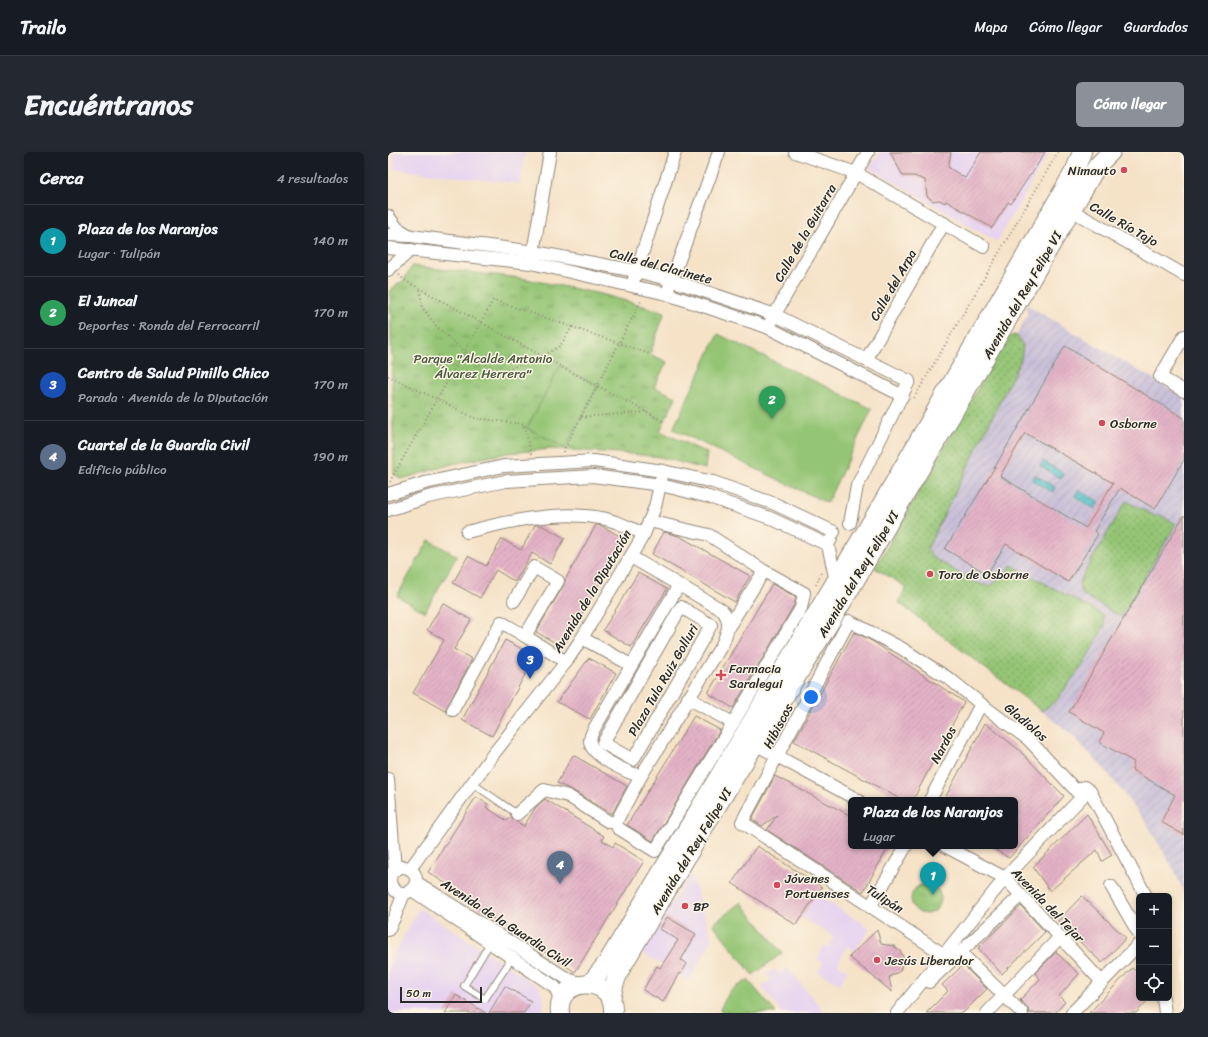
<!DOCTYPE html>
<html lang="es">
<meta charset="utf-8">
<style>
body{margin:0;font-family:Sriracha,sans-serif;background:#242831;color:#f1f3f6}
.controls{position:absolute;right:12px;bottom:12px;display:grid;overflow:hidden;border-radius:6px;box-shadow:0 2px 6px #0003}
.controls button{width:36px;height:36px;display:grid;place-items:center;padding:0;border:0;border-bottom:1px solid #363941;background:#171b24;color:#f1f3f6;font:20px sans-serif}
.scale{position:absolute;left:12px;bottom:10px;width:82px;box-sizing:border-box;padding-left:4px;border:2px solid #2b2b2b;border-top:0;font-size:11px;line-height:14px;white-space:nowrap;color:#2b2b2b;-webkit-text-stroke:3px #fcf5e5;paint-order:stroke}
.you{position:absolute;left:423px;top:545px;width:14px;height:14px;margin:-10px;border:3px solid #fff;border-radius:50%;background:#1a73e8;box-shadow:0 0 0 6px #1a73e833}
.badge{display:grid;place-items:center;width:26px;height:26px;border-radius:50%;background:#8c9099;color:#fff;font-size:13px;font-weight:700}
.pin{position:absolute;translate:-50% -33px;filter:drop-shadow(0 1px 2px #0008)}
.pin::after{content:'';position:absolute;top:21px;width:14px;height:12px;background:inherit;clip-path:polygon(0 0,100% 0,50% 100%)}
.popup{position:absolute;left:460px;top:645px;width:170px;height:52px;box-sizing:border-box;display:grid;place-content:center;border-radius:6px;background:#171b24;filter:drop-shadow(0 1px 3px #0005);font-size:13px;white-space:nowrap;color:#9ea1a6}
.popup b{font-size:15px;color:#f1f3f6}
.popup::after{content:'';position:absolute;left:50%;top:100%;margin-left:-8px;border:8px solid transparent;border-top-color:#171b24}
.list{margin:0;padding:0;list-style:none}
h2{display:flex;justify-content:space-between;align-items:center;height:52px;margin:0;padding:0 16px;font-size:17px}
h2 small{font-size:13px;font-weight:400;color:#9ea1a6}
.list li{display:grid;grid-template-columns:26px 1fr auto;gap:12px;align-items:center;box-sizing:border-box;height:72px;padding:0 16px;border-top:1px solid #363941}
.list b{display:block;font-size:15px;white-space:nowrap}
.list p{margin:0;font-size:13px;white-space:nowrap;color:#9ea1a6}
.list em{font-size:13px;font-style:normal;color:#9ea1a6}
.icon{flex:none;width:22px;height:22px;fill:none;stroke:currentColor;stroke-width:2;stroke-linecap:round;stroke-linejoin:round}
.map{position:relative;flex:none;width:796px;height:861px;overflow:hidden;border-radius:6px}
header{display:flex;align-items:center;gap:24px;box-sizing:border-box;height:56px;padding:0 20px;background:#171b24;border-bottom:1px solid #363941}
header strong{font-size:19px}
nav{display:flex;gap:22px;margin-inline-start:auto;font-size:14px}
.intro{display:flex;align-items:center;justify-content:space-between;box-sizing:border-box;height:96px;padding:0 24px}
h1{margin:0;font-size:28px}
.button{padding:10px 18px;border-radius:6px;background:#8c9099;color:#fff;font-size:14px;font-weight:700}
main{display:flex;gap:24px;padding:0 24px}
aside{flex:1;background:#171b24;border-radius:6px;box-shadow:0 2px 6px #0003}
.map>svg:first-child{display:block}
.built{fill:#e6d2f0}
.industrial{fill:url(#industrial-furrows)}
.grass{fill:url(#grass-dots);stroke:#607850}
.park{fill:url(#park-tufts);stroke:#607850}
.pitch{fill:#94c575;stroke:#607850}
.water{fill:url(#water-waves);stroke:#42797c}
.building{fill:url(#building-hatch);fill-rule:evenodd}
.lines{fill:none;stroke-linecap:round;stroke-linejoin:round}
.lane-casing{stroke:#908679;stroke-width:8}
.street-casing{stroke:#908679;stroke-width:14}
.secondary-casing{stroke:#908679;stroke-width:20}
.path{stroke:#908679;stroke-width:2;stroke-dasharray:1 3;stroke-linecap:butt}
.lane{stroke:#fff;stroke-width:6}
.street{stroke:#fff;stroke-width:12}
.secondary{stroke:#fff;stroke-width:18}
.poi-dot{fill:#d1495b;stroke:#fcf5e5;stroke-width:1.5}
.labels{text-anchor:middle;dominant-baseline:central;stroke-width:3;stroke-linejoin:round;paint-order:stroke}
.poi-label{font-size:13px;fill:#2b2b2b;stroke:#fcf5e5;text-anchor:start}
.street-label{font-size:13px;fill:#2b2b2b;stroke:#fcf5e5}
.park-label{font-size:13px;fill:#4a5941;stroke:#fcf5e5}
</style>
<header>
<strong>Trailo</strong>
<nav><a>Mapa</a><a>Cómo llegar</a><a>Guardados</a></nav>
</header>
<div class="intro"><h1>Encuéntranos</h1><a class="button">Cómo llegar</a></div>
<main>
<aside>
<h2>Cerca<small>4 resultados</small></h2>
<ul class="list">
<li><span class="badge" style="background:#0f9aa8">1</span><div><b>Plaza de los Naranjos</b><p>Lugar · Tulipán</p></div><em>140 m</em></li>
<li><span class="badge" style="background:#2e9e5b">2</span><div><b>El Juncal</b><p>Deportes · Ronda del Ferrocarril</p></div><em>170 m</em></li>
<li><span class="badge" style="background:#1a4fb4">3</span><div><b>Centro de Salud Pinillo Chico</b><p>Parada · Avenida de la Diputación</p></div><em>170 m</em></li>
<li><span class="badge" style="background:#5c6f8a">4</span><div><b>Cuartel de la Guardia Civil</b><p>Edificio público</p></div><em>190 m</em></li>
</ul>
</aside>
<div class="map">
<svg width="796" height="861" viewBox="0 0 796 861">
<defs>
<pattern id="industrial-furrows" width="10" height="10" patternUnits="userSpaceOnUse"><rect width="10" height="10" fill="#c8bfd8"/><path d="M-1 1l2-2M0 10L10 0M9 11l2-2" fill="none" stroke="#aca4ba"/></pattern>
<pattern id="grass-dots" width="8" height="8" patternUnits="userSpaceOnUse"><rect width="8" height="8" fill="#94c575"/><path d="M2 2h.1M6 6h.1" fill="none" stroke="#79a060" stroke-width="1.8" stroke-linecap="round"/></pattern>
<pattern id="park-tufts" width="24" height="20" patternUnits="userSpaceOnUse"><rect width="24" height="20" fill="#94c575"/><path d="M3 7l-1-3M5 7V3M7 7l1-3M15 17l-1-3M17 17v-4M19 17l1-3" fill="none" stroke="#79a060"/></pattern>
<pattern id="water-waves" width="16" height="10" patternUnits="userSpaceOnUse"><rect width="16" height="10" fill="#5ac7ce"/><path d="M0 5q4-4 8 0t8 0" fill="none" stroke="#4ba2a7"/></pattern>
<pattern id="building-hatch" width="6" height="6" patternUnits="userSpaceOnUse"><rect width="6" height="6" fill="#e3b2c6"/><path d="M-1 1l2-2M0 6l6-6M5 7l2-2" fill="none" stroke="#c399aa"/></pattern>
</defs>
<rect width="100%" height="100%" fill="#fcf5e5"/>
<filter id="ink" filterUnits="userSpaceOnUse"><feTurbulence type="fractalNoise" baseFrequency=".025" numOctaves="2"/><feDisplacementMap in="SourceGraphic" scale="8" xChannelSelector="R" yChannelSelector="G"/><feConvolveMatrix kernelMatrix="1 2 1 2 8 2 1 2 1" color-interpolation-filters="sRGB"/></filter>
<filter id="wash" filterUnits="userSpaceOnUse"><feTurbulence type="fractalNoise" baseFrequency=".012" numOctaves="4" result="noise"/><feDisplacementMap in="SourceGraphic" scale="16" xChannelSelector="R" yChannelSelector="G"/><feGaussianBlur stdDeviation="0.9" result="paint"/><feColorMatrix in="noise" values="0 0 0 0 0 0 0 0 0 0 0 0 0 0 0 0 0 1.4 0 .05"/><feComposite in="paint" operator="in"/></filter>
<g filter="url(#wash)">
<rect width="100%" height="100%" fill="#f5e2c7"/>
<g class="built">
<path d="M6,0H137L132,32L5,17Z"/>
<path d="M492,0H661L609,90L482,16Z"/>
<path d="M303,721L324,788L301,829L252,800Z"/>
<path d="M429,743L482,776L467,799L459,794L450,812L460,818L452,832L430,820L435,810L429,807L436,794L440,796L446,785L414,765Z"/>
<path d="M31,756L151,835L156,848L155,861H0V813Z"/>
<path d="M399,815L437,861H394L374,835L383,828L379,822L387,817L391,822Z"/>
</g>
<path class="industrial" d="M636,151L796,245V740L786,718L759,672L718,619L683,582L569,492L511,451L518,435L487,416L625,183H629L640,161Z"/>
<g class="grass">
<path d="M625,183L629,184L635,193L633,207L539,397L544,405L588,431L602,434L619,420L623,413L715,463L717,473L695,513L667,550L654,559L511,451L518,435L487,416L618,187Z"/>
<path d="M738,349L769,365L771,362L788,372L733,465L694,442L691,433L695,423Z"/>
</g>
<g class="park">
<path d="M24,114L133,126L213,142L277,160L262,202L279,210L266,235L288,245L272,279L319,301L317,317L272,305L232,301L164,297L119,301L64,312L14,327L6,322L2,138L16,128Z"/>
<circle cx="538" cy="747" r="15"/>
</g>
<g class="pitch">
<path d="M330,182L484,257L439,351L285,277Z"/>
<path d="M172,214L210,234L177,296L139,276Z"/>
<path d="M41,388L69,404L37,460L9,444Z"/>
<path d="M353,750L394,801L365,823L325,772Z"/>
<path d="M360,828L388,861H335L332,857L342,839Z"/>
</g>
<g class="water">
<path d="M655,309L675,321L673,326L652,314Z"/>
<path d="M647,323L667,335L665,340L644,328Z"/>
<path d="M690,338L711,350L707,357L687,344Z"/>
</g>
<g id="blocks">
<g class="building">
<path d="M502,0H563L560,15L577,26L593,0H657L643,23H642L623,52L620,50L604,76L558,49L557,51L551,48L545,49L539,44L537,28L526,24H515Z"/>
<path d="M677,194L796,266V308L767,357L732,336L706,379L710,382L680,430L618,392L599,422L557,397L604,320ZM637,281L725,331L698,376L612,324Z"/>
<path d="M796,363V683L773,670L787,643L744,618L746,610L711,590L716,581L681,560Z"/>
<path d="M147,373H153L177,386L162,412L144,401L127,430L108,418L92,446L65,431L80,404L98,414L114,387L133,398Z"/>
<path d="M208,373L214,374L237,387L175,495L148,480L176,433L177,428Z"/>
<path d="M276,380L291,384L362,424L347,450L264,402Z"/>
<path d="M250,421L279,437L243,495L215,478Z"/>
<path d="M384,432L408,445L406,453L345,556L320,541Z"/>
<path d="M55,451L83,468L66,497L84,507L57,559L25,541L56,488L39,478Z"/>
<path d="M466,480L484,489L576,550L525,648H514L406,589Z"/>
<path d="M117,488L147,504L104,584L74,568Z"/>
<path d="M201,506L228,521L202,567L169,550Z"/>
<path d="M306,564L332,578L265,689L239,673Z"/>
<path d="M597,571L630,597L676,644L621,706L601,694H627V648H556Z"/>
<path d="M185,603L239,634L224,662L184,638L169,631Z"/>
<path d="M387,624L463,664V694H501L475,740L379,678L389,663L374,674L364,667Z"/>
<path d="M88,645L100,652L98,655L119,669L122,665L124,667L136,674L148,655L157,647L216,684L214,688L225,695L227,691L256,709L187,820L88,755L89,753L71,742L72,741L40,720Z"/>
<path d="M699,662L724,703L714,709L709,698L662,739L645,715Z"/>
<path d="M369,694L434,735L408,773L344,731Z"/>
<path d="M694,744L738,786L714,811L670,769Z"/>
<path d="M633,754L657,780L614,822L590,796Z"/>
<path d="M279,765L308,782L293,808L299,812L293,822L291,821L275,850L255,838L269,814L272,816L290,788L272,777Z"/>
<path d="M489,778L493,792L506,794L513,800L515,805V810L512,819L501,825L504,840L461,805Z"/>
<path d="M668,800L691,822L671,844L677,850L667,861H641L640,856L632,848L652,827L647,821Z"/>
<path d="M575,813L599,837L575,861H538L560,839L554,833Z"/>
<path d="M744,816L751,822V846H762L748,861H701Z"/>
<path d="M117,834L143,849L136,861H101Z"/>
<path d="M68,843L98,861H57Z"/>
</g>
</g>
</g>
<g filter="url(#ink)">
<use href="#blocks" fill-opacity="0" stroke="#908679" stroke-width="1"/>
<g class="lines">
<g class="lane-casing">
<g id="lane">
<path d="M84,631L129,662"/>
<path d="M102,791L76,834L97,847L124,806"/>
</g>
</g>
<g class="street-casing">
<g id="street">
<path d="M407,0L468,21L596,95"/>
<path d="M683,58L796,123"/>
<path d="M0,64L9,76L22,84"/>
<path d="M0,83L23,84L147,100L248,119L283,128L387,163L521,229L469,334L462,371"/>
<path d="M0,96L143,111L279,142L379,175L515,244"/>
<path d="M144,107L162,0"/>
<path d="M0,118L23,98"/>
<path d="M246,127L287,0"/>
<path d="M281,135L331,0"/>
<path d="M383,169L480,0"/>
<path d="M796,184L772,225L796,239"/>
<path d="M478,208L556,71"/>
<path d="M0,342L37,331L116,314L206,309L275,319L325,330L387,352L446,380"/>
<path d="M0,358L40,345L118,329L205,324L273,333L321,345L382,366L440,393"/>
<path d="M261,369L321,383L376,419L416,441L413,456L345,571"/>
<path d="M79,380C122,369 168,358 213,366C227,368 242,376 256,382"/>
<path d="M443,387L440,393L448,429"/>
<path d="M243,405L334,458C344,470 340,477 335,491L253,624C240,621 202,604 202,589C202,586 204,581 206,577L291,433"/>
<path d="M126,449L146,415L170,429L137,484L178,510"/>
<path d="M293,455L323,473L245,608L215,591Z"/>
<path d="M341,474L376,419"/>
<path d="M194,486L243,513"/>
<path d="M65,558L113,470L137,484"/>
<path d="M367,592L470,648"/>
<path d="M0,627L7,718"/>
<path d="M688,639L696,635L702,639L758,744"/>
<path d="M542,648L593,552"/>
<path d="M129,662L156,638L180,644L221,670H228L253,624"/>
<path d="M228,670L230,676L267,699L345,571L300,546"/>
<path d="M557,694L617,726L714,830"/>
<circle cx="15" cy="728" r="13"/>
<path d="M22,717L103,605L178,510L194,486L256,382L267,355L275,319"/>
<path d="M28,730L178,826L193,832"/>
<path d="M723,734L751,782"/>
<path d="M24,738L167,835L173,849"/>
<path d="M482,755L518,694"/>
<path d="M0,778L7,764L16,741"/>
<path d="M572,800L634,861"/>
<path d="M541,830L633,743"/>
<path d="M775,846L777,861"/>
<path d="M509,861L617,726L694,645L641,588L593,552L563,528L513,496L461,469L354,670L555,802L563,809"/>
<path d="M599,861L672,785"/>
<path d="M684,861L751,792"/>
</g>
</g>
<g class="secondary-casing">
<g id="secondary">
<path d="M202,832L219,811L484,369L687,18L694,0"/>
<path d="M223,847L227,830L232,818L321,667L458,444L709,14L723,0"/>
<path d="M172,861C167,824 228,822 225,861"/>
</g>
</g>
<g class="path">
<path d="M11,123L16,128L172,214L259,260L276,270"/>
<path d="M184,175L262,202"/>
<path d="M0,224L49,247L86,266L136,272L143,302"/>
<path d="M526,246L670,0"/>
<path d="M193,265L258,260"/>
<path d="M176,300L177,296L254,147"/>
<path d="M2,330L6,322C39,264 73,207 105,148L184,175L172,194L155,204L112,220L76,199L49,175L34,155L32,137"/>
<path d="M428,433L434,418"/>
</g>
<use href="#lane" class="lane"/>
<use href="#street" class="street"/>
<use href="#secondary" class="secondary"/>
</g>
</g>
<g class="poi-dot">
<circle cx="736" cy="18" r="4"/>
<circle cx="714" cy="271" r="4"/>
<circle cx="542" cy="422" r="4"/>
<path d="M331 517h4v4h4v4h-4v4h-4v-4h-4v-4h4z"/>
<circle cx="389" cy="733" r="4"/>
<circle cx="297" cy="754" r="4"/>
<circle cx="489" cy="808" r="4"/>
</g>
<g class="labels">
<g class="poi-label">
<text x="728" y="18" text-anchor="end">Nimauto</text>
<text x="722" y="271">Osborne</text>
<text x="550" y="422">Toro de Osborne</text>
<text x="341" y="516">Farmacia<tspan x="341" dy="15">Saralegui</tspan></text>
<text x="397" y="726">Jóvenes<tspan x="397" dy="15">Portuenses</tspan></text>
<text x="305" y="754">BP</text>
<text x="497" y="808">Jesús Liberador</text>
</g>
<g class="street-label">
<text transform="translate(736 72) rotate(30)">Calle Río Tajo</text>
<text transform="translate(417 81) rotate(-60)">Calle de la Guitarra</text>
<text transform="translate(273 114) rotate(15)">Calle del Clarinete</text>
<text transform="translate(505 133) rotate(-60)">Calle del Arpa</text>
<text transform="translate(634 143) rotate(-60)">Avenida del Rey Felipe VI</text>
<text transform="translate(470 422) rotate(-59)">Avenida del Rey Felipe VI</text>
<text transform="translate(204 439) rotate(-59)">Avenida de la Diputación</text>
<text transform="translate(275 528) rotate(-60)">Plaza Tula Ruiz Golluri</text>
<text transform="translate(638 570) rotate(40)">Gladiolos</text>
<text transform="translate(390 574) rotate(-62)">Hibiscos</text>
<text transform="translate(555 593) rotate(-62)">Nardos</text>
<text transform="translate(303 699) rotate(-59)">Avenida del Rey Felipe VI</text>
<text transform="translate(497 747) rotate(33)">Tulipán</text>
<text transform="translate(660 753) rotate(46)">Avenida del Tejar</text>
<text transform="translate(118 771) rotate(33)">Avenida de la Guardia Civil</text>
</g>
<g class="park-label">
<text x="95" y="206">Parque "Alcalde Antonio<tspan x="95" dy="15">Álvarez Herrera"</tspan></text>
</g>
</g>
</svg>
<div class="controls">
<button>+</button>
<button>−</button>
<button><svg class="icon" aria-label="locate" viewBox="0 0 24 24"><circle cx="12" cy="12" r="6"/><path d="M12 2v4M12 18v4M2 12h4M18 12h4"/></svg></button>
</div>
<div class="scale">50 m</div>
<div class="you"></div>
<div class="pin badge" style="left:545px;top:743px;background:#0f9aa8">1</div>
<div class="popup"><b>Plaza de los Naranjos</b>Lugar</div>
<div class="pin badge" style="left:384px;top:267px;background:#2e9e5b">2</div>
<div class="pin badge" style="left:142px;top:527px;background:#1a4fb4">3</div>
<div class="pin badge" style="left:172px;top:732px;background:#5c6f8a">4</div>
</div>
</main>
